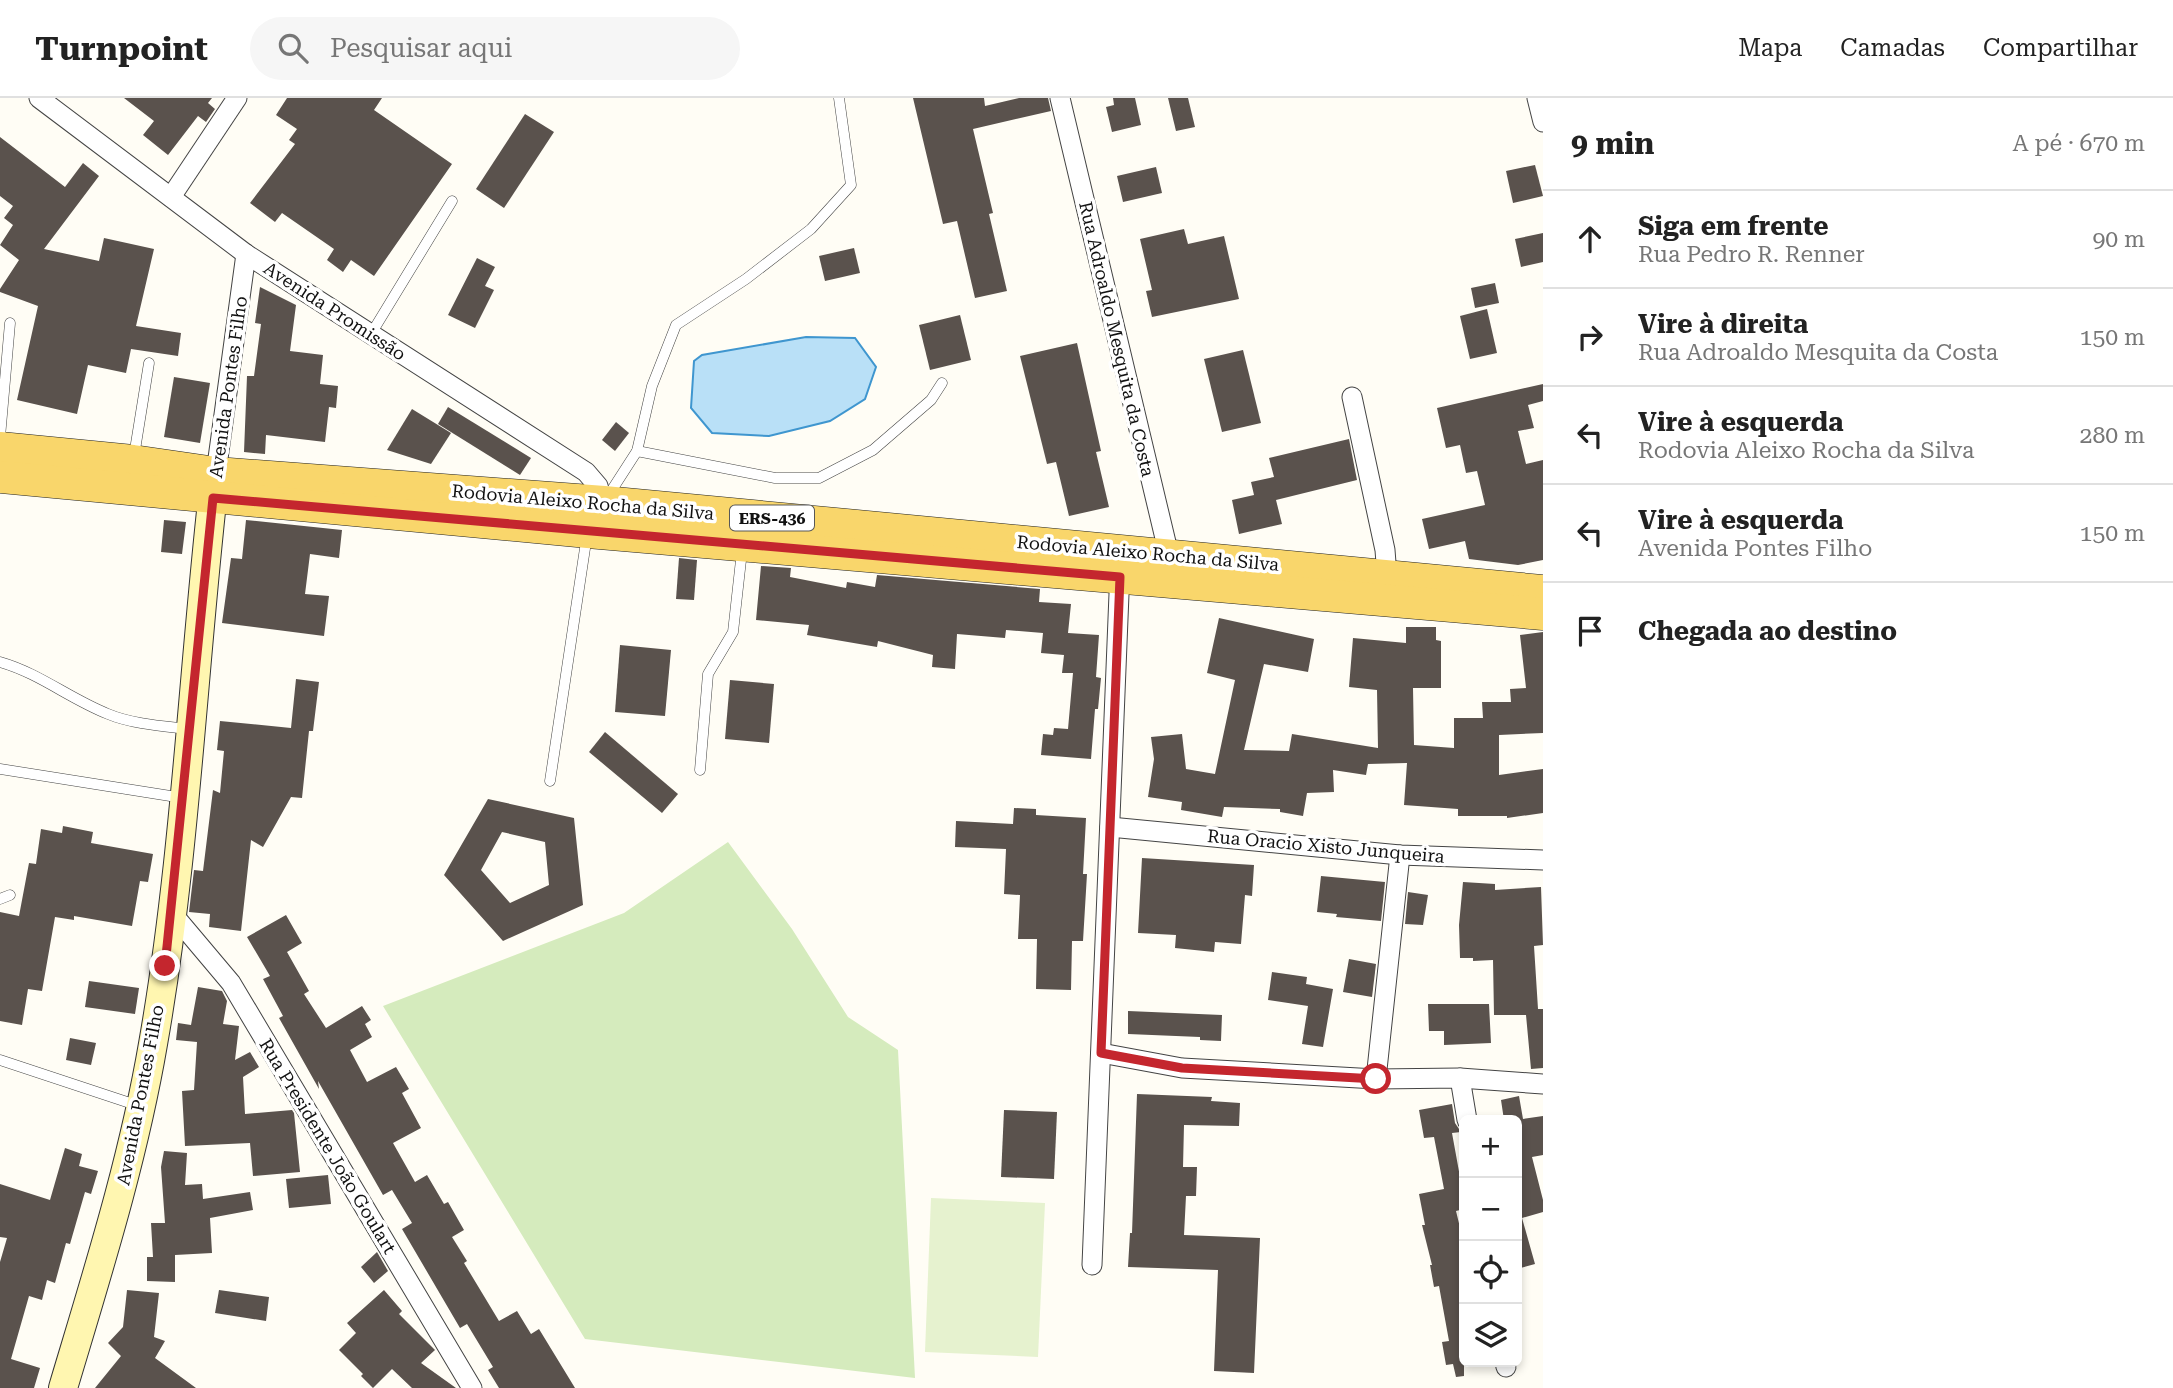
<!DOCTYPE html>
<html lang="pt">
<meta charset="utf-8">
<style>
body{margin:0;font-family:"Roboto Serif",serif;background:#f6f6f6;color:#222}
.controls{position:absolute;right:21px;bottom:21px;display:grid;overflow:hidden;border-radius:10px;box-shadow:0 4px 10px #0003}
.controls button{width:63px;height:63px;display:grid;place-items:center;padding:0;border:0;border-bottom:2px solid #e0e0e0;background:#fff;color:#222;font:35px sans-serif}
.stop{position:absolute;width:21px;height:21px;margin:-16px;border:5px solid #c4262e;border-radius:50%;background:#fff}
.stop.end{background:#c4262e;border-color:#fff;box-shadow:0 2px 7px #0008}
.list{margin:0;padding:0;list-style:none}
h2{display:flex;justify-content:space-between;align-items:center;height:91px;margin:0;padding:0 28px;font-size:30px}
h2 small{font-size:23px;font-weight:400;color:#767676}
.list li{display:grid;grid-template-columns:46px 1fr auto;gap:21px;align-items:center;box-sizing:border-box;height:98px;padding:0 28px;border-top:2px solid #e0e0e0}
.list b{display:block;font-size:26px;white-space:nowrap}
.list p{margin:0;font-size:23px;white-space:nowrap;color:#767676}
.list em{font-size:23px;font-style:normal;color:#767676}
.icon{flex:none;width:38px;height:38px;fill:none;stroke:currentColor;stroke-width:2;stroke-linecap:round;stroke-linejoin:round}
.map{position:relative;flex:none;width:1543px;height:1290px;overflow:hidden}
header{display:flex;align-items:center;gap:42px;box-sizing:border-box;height:98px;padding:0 35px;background:#fff;border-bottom:2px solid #e0e0e0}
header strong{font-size:33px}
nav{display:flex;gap:38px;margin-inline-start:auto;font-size:24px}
.search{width:490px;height:63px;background:#f6f6f6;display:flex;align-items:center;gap:18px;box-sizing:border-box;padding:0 24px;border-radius:38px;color:#767676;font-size:26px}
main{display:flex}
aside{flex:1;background:#fff}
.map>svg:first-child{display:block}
.green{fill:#d5ebbd}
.pitch{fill:#e6f2cf}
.water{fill:#b9e0f7;stroke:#3f96cf;stroke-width:2}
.building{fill:#5a524d;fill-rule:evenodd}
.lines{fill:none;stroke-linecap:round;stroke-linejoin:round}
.lane-casing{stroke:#444;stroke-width:11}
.street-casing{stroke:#444;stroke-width:21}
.secondary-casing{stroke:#333;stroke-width:30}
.primary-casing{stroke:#222;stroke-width:33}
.lane{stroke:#fff;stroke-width:10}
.street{stroke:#fff;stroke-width:19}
.secondary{stroke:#fff6b0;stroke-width:28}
.primary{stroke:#f9d66b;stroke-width:32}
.route{stroke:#c4262e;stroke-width:9}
.labels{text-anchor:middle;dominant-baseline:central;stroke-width:7;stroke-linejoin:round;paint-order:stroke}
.shield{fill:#fff;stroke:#585858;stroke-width:2}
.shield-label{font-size:16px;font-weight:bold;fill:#111}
.street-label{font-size:18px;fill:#111;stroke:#fff}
</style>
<header>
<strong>Turnpoint</strong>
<div class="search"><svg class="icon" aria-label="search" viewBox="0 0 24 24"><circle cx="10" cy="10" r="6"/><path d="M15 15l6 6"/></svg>Pesquisar aqui</div>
<nav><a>Mapa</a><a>Camadas</a><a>Compartilhar</a></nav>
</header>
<main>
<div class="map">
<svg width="1543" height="1290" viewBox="0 0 1543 1290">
<rect width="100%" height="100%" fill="#fffdf5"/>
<path class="green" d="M728,744L792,831L848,919L898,952L915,1280L585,1241L383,908L624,815Z"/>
<path class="pitch" d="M931,1100L1045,1105L1038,1259L925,1254Z"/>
<path class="water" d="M806,239L855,240L876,269L865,301L830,323L769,338L712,335L691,310L694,263L702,257Z"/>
<g class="building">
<path d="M124,0H212L208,5L215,11L206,24L198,18L168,57L143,37L154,23Z"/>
<path d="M287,0H382L374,12L452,66L374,178L351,162L343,174L327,162L334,151L282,115L275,124L250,105L295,46L289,42L297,31L276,17Z"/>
<path d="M913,0H984L985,8L1019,0H1048L1051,13L973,31L993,115L989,116L1007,193L975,200L957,123L943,126Z"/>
<path d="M1113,0H1135L1141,27L1112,34L1106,9L1114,7Z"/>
<path d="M1168,0H1188L1195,29L1176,33Z"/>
<path d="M525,16L554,34L504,110L476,91Z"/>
<path d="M0,39L65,89L83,65L99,78L44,151L99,163L104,140L154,151L136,228L181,235L178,258L131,251L126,275L88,267L77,316L17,302L38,208L0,194V191L19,162L0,147L13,127L4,120L13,108L0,98Z"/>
<path d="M1535,67L1543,98L1513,105L1506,73Z"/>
<path d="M1156,69L1162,95L1123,104L1117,78Z"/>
<path d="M1184,131L1188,146L1224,138L1239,201L1152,219L1146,193L1152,192L1140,141Z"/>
<path d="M1543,135V164L1521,169L1515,141Z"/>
<path d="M854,150L860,175L825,183L819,158Z"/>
<path d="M477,160L495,169L485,188L494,192L475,230L448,217Z"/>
<path d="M1495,185L1499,205L1475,210L1471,190Z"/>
<path d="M260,189L296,207L290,253L323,257L320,286L338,288L336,310L329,309L325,344L266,337L265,356L244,354L247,278H254L261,226L255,225Z"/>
<path d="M1487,211L1497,255L1470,261L1460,218Z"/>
<path d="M960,217L971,262L930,272L919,227Z"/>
<path d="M1077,245L1101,353L1096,354L1109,409L1069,418L1056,364L1047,366L1020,258Z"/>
<path d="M1243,252L1261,325L1222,334L1204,261Z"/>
<path d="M174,279L210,285L200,345L164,339Z"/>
<path d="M1543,286V303L1528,307L1534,330L1518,333L1526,366L1543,362V462L1518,467L1469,461L1465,443L1429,451L1422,421L1485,407L1477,373L1466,375L1460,347L1446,350L1437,310Z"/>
<path d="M448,309L531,360L520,377L438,326Z"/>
<path d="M412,311L451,335L431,366L387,352Z"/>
<path d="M616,324L629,335L615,353L602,342Z"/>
<path d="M1349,341L1357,382L1276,402L1282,426L1239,436L1232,402L1254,397L1251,384L1274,379L1269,360Z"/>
<path d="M164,422L186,424L182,456L161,454Z"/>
<path d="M246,422L342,432L339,460L310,456L305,496L329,498L324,538L222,525L231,460L242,461Z"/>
<path d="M679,460L697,462L694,502L676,501Z"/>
<path d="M761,468L791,470L790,479L846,490L847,484L875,489L877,477L1040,491L1039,504L1071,506L1068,535L1099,537L1096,579L1101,580L1098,611H1095L1091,661L1041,657L1043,636L1053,637L1054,630L1068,631L1073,575H1062L1064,557L1041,555L1043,535L1006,532L1005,540L957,536L955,571L932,569L933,557L878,543L877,549L807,537L809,527L756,522Z"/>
<path d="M1219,520L1314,541L1308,574L1264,566L1244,652L1289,653L1292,636L1378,650L1377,592L1349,589L1353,540L1406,545V529H1436V542L1441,543V590H1413L1414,647L1454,650V620H1483L1482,604H1511L1510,591L1526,590L1520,537L1543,534V635L1499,637V677L1543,671V715L1507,720V718H1458V711L1404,707L1407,665L1368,666L1366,677L1333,672L1334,694L1307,695L1303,718L1280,714V711L1224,709L1222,719L1181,712L1182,704L1148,699L1154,661L1151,639L1182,636L1186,671L1215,676L1235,582L1207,575Z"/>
<path d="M620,547L671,552L665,618L615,614Z"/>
<path d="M296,581L319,584L313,633H309L302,700L291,699L263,749L251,742L241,833L209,829L210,816L189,814L194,772L203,773L213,692L220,695L224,653L217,652L220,623L291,630Z"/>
<path d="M730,582L774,586L769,645L725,641Z"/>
<path d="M605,634L678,696L662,715L589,654Z"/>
<path d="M488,701L574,720L583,807L503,843L444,777ZM502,734L545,744L549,787L510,805L481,772Z"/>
<path d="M1014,710L1036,711V717L1086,720L1083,776H1087L1083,843H1072L1071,892L1036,891L1037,841H1018L1020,797L1004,796L1006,751L955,749L956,723L1013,726Z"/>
<path d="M63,728L93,734L91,745L153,756L148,784L140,783L132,828L74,818V822L55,819L42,893L28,891L22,927L0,923V814L19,818L29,765L36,766L41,731L62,735Z"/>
<path d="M1142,760L1254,767L1252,798L1245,797L1241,846L1215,844L1214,854L1175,850L1176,837L1138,835Z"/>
<path d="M1321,778L1385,784L1381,823L1336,819L1337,816L1317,814Z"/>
<path d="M1463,784L1495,786V792L1541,789L1543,847L1534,848L1538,911H1543V970L1531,971L1526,917H1494L1493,862L1473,863V860H1460L1459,827Z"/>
<path d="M1408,794L1428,797L1423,827L1405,826Z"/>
<path d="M286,817L302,845L287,854L309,893L304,896L326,930L362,908L371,922L365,926L372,939L350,952L367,984L396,969L409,991L402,995L421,1030L393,1045L415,1084L427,1077L444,1106L448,1104L464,1132L452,1139L467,1163L464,1165L499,1223L517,1213L531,1236L539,1231L575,1290H499L488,1272L493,1269L467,1226L460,1230L402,1131L412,1125L392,1092L383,1097L318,983L319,991L279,920L283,918L263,881L270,878L247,839Z"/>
<path d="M1349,861L1376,866L1372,899L1343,894Z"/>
<path d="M1272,874L1307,879L1306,886L1333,891L1323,949L1302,946L1308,908L1268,902Z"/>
<path d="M89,883L139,890L135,916L85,909Z"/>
<path d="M198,889L222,893L227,903L223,926L239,928L235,962L250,954L259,969L243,979L245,1016L292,1012L294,1015L300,1074L253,1078L250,1045L185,1048L182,993L194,992L197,944L176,942L178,925L191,927Z"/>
<path d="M1428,906H1489L1491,945L1444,947V933H1429Z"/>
<path d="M1128,913L1222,917L1221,943L1200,942V939L1128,936Z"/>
<path d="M70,940L96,945L91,967L66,962Z"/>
<path d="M1137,996L1212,999L1211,1003L1240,1005L1239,1028L1184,1027L1183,1069H1197L1196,1098H1186L1184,1137L1260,1140L1254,1275L1214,1273L1218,1172L1128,1169L1130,1135H1132Z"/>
<path d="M1519,998L1523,1021L1543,1018V1057L1532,1059L1543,1102V1114L1522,1120L1535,1166L1517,1171V1022H1504L1501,1002Z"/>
<path d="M1452,1006L1455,1025L1461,1034L1452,1035L1464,1101V1111L1456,1113L1464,1146V1278L1456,1279L1453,1266L1446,1267L1442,1244L1449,1243L1439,1188L1434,1189L1430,1167H1432L1422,1127H1425L1419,1096L1444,1091L1434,1039L1424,1040L1419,1012Z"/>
<path d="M1004,1012L1057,1014L1054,1081L1001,1079Z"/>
<path d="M65,1050L82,1056L79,1068L98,1073L91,1096L85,1094L70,1146L66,1145L55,1185L47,1182L42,1202L29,1198L11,1261L40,1270L34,1290H0V1164L7,1140L0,1139V1086L50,1102Z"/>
<path d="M164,1053L187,1055L185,1087L202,1086L203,1101L250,1094L253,1112L210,1120L212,1155L175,1157V1184L147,1183V1159H153L151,1125H165L161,1069Z"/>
<path d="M328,1077L331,1106L289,1110L286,1081Z"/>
<path d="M377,1154L388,1173L374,1185L361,1169Z"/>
<path d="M127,1192L159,1195L154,1239L165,1243L155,1260L196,1290H95L121,1258L108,1245L123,1229Z"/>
<path d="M219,1192L269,1199L266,1223L215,1215Z"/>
<path d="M384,1192L402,1213L399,1216L435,1252L421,1265L456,1290H412L392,1271L373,1290L361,1278L363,1276L339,1252L356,1235L347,1225Z"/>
</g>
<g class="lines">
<g class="lane-casing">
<g id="lane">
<path d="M371,236L452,103"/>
<path d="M0,339L10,225"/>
<path d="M637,353L775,380H819L873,352L931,302L942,285"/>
<path d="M134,358L149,265"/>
<path d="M608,398L637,353L652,288L676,227L746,181L811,131L851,87L839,0"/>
<path d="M0,564C39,575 70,601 108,616C132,626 162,628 188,631"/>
<path d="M0,671L183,700"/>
<path d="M700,672L708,576L733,534L742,453"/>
<path d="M550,683L587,437"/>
<path d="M0,801L10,797"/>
<path d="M0,962L139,1008"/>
</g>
</g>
<g class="street-casing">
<g id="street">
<path d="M39,0L246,156L586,374L598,388L605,411"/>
<path d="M1060,0L1169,457V466"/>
<path d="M1537,0L1543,24"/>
<path d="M171,99L237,0"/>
<path d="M1352,299L1385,452L1387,478"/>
<path d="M216,375L246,156"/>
<path d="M1110,729L1400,757L1543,762"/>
<path d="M172,815L231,885L472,1290"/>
<path d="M1101,955L1182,970L1376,981L1460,980L1543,986"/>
<path d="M1460,980L1467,1022"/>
<path d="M1376,981L1400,757"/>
<path d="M1092,1167L1120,471"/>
<path d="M1505,1264L1506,1269"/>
</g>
</g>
<g class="secondary-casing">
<path id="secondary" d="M63,1290C97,1176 133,1063 153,946C186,759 193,566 215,377"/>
</g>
<g class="primary-casing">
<g id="primary">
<path d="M0,350L133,363L216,375L604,404L1543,493"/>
<path d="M0,379L588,434L1543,516"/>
</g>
</g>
<use href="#lane" class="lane"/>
<use href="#street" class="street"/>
<use href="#secondary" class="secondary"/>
<use href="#primary" class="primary"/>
</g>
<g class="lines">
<path class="route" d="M165,868L213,400L1120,479L1101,955L1182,970L1376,981"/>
</g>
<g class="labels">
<rect class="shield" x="730" y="407.5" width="84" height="25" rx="5"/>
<g class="shield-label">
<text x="772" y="420">ERS-436</text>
</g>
<g class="street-label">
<text transform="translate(335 213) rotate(33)">Avenida Promissão</text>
<text transform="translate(1117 241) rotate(77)">Rua Adroaldo Mesquita da Costa</text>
<text transform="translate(228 289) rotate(-82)">Avenida Pontes Filho</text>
<text transform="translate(583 404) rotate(5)">Rodovia Aleixo Rocha da Silva</text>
<text transform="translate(1148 455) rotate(5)">Rodovia Aleixo Rocha da Silva</text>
<text transform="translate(1326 748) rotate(5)">Rua Oracio Xisto Junqueira</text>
<text transform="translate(140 997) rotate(-79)">Avenida Pontes Filho</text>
<text transform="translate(328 1048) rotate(59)">Rua Presidente João Goulart</text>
</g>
</g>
</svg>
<div class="controls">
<button>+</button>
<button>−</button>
<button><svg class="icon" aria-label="locate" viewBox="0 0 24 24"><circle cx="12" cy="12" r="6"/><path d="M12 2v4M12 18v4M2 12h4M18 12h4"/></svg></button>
<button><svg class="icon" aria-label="layers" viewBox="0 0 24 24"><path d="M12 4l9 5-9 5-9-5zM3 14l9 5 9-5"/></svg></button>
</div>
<div class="stop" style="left:1376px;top:981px"></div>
<div class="stop end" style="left:165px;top:868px"></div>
</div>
<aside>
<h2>9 min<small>A pé · 670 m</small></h2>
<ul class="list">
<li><svg class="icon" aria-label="ahead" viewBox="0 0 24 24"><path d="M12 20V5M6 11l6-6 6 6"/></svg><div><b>Siga em frente</b><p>Rua Pedro R. Renner</p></div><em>90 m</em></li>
<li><svg class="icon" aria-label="right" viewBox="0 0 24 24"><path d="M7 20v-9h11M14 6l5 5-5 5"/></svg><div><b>Vire à direita</b><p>Rua Adroaldo Mesquita da Costa</p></div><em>150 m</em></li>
<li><svg class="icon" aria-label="left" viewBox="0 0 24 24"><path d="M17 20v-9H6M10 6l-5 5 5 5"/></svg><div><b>Vire à esquerda</b><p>Rodovia Aleixo Rocha da Silva</p></div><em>280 m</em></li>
<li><svg class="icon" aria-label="left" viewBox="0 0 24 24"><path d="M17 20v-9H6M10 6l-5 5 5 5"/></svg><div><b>Vire à esquerda</b><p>Avenida Pontes Filho</p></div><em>150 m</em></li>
<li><svg class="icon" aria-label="arrive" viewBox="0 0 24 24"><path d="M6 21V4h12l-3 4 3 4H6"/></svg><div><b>Chegada ao destino</b></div></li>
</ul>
</aside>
</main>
